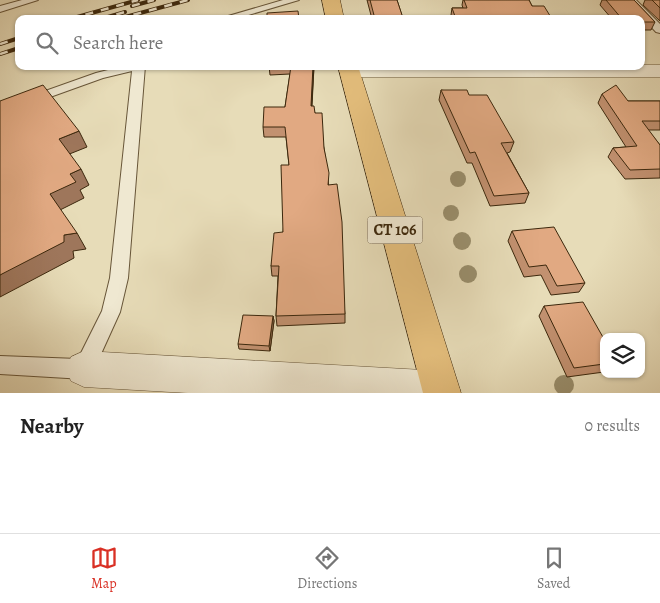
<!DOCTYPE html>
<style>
body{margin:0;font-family:Alegreya,serif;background:#f2f2f2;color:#222}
.controls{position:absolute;right:15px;bottom:15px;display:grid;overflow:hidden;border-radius:10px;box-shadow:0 1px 4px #0004}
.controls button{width:45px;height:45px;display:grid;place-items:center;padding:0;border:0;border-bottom:1px solid #e0e0e0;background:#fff;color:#222;font:25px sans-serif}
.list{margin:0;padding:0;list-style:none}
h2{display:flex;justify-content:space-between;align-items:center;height:65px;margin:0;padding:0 20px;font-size:21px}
h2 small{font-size:16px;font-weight:400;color:#767676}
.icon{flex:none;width:28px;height:28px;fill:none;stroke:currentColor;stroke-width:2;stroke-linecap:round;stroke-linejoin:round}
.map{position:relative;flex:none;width:660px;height:393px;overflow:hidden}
.search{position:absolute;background:#fff;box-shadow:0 1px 4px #0004;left:15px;right:15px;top:15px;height:55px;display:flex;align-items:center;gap:12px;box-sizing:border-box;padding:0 18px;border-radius:10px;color:#767676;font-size:19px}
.sheet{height:140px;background:#fff}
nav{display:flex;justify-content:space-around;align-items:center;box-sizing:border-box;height:70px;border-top:1px solid #e0e0e0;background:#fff;font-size:14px;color:#767676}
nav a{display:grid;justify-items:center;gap:2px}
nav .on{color:#d93025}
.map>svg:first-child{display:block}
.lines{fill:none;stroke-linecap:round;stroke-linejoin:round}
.lane-casing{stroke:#675538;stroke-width:2}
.street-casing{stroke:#675538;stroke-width:1}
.primary-casing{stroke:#3c280d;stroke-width:1}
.lane{fill:#efe8d1;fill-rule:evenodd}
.street{fill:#efe8d1;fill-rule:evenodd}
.primary{fill:#e4be7c;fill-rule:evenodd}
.rail-casing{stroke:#3c280d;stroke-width:4}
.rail{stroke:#efe8d1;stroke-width:2.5;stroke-dasharray:8;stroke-linecap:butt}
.tree{fill:#998e6c}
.wall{fill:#c29170;stroke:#3c280d}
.shaded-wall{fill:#9e765b;stroke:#3c280d}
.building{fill:#e1a982;stroke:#3c280d}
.labels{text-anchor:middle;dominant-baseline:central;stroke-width:5;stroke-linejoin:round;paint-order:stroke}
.shield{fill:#efe8d1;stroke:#726248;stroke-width:1}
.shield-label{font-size:16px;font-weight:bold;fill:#3c280d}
</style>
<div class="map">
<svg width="660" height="393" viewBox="0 0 660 393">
<rect width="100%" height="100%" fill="#e7dcb8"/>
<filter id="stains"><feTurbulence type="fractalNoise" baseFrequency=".004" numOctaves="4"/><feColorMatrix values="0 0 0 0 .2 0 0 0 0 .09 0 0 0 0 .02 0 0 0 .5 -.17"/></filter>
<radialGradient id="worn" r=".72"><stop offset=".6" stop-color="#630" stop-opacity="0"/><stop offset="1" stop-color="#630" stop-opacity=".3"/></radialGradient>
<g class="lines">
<g class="lane-casing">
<g id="lane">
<path d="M22,0H38L0,12V6Z"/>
<path d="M283,0H299L235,19H218Z"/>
<path d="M626,0H636L660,24V33L656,32Z"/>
<path d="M124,66H145L128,278L120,312L91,376L84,379L0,374V356L78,359L102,311L110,278L132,71L103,78L0,115V107L96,73Z"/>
</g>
</g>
<g class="street-casing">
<g id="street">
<path d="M641,65H660V77H349L342,75L339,71L343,66Z"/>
<path d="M84,351L441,371L454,377L460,390L459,393H188L84,387L71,381L66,369L71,357Z"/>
</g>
</g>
<g class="primary-casing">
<g id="primary">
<path d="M322,0H340L344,19H326Z"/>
<path d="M338,66H358L461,393H423Z"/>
</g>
</g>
<use href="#lane" class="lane"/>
<use href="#street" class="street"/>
<use href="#primary" class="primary"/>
<g class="rail-casing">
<g id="rail">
<path d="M132,6L154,0"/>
<path d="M70,19L138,0"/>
<path d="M101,19L125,12"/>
<path d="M118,19L188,0"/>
<path d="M0,44L19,38"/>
<path d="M0,54L19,48"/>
</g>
</g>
<use href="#rail" class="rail"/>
</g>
<g class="tree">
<circle cx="458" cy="179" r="8"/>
<circle cx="451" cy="213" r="8"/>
<circle cx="462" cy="241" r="9"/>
<circle cx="468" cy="274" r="9"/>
<circle cx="564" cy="385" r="10"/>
</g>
<g class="wall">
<path d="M367,0H397L403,19H372Z"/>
<path d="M463,0H529L532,6L552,19H452L451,15L452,8H463L462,5Z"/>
<path d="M602,0H634L655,22L651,30H641V19H612L600,5Z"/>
<path d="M645,0H660V21L643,5Z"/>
<path d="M269,66H314L312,106L315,113L324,148L345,314V323L277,326L276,316L278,276H272L271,266L283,232L289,165L286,137H264L263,127L285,107L290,74L270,75Z"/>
<path d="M441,90L469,95L514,142L510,152L507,153L529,193L525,203L490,206L472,163H467L439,100Z"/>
<path d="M602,94L628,101H660V130H648L660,145V178L625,179L608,157L613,148L626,147L598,103Z"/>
<path d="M512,231L585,283L579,292L551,295L541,275L524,277L508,241Z"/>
<path d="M544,306L604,339V372L567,377L539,316Z"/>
<path d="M273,316L274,321L270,351L239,349L238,344Z"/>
</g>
<g class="shaded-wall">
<path d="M313,66H314L311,116V106Z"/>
<path d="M79,131L87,147L67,155L59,139Z"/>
<path d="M81,169L89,185L80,190L84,198L60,210L50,194L70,174Z"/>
<path d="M77,233L86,249L73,251L74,258L0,297V275L64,235Z"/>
<path d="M273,316L274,321L270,351L269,346Z"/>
</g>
<g class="building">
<path d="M370,0H397L403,18H400V19H375Z"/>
<path d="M464,0H529L532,6H544L552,19H456L452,8H467Z"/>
<path d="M606,0H634L655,22H641V19H622Z"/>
<path d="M652,0H660V8Z"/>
<path d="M298,11L299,19H267V13Z"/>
<path d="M291,66H313L311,106H314L315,113H322L324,148L329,173L328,185L337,184L342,222L345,314L276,316L279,266H271L274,233L283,232L281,165H289L285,127H263L264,107H285Z"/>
<path d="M43,85L79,131L59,139L81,169L70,174L76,182L50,194L77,233L64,235V242L0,275V101Z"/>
<path d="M616,85L628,101H660V121H642L660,145V169L630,170L613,148L637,146L602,94Z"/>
<path d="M441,90H467L469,95H487L514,142L501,143L529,193L494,196L475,152L470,153Z"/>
<path d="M554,227L585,283L557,286L546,265L529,267L512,231Z"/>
<path d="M583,302L604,339V364L574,368L544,306Z"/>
<path d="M243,315L273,316L269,346L238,344Z"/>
</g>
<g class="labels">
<rect class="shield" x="367.5" y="216.5" width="55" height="27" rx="4"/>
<g class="shield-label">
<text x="395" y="230">CT 106</text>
</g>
</g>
<rect width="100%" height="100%" filter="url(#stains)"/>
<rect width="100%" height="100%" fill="url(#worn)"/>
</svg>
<div class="controls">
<button><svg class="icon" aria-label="layers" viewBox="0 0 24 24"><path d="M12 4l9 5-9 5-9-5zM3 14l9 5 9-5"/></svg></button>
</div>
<div class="search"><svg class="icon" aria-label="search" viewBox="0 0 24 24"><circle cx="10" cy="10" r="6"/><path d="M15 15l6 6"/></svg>Search here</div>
</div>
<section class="sheet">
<h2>Nearby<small>0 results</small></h2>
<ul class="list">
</ul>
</section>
<nav>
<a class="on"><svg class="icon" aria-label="map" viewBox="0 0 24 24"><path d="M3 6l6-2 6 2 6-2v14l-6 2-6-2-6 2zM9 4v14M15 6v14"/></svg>Map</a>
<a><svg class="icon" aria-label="directions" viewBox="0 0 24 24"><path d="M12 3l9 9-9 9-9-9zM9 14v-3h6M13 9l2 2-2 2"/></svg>Directions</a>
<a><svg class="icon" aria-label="saved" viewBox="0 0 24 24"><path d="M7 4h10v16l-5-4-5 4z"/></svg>Saved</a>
</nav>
